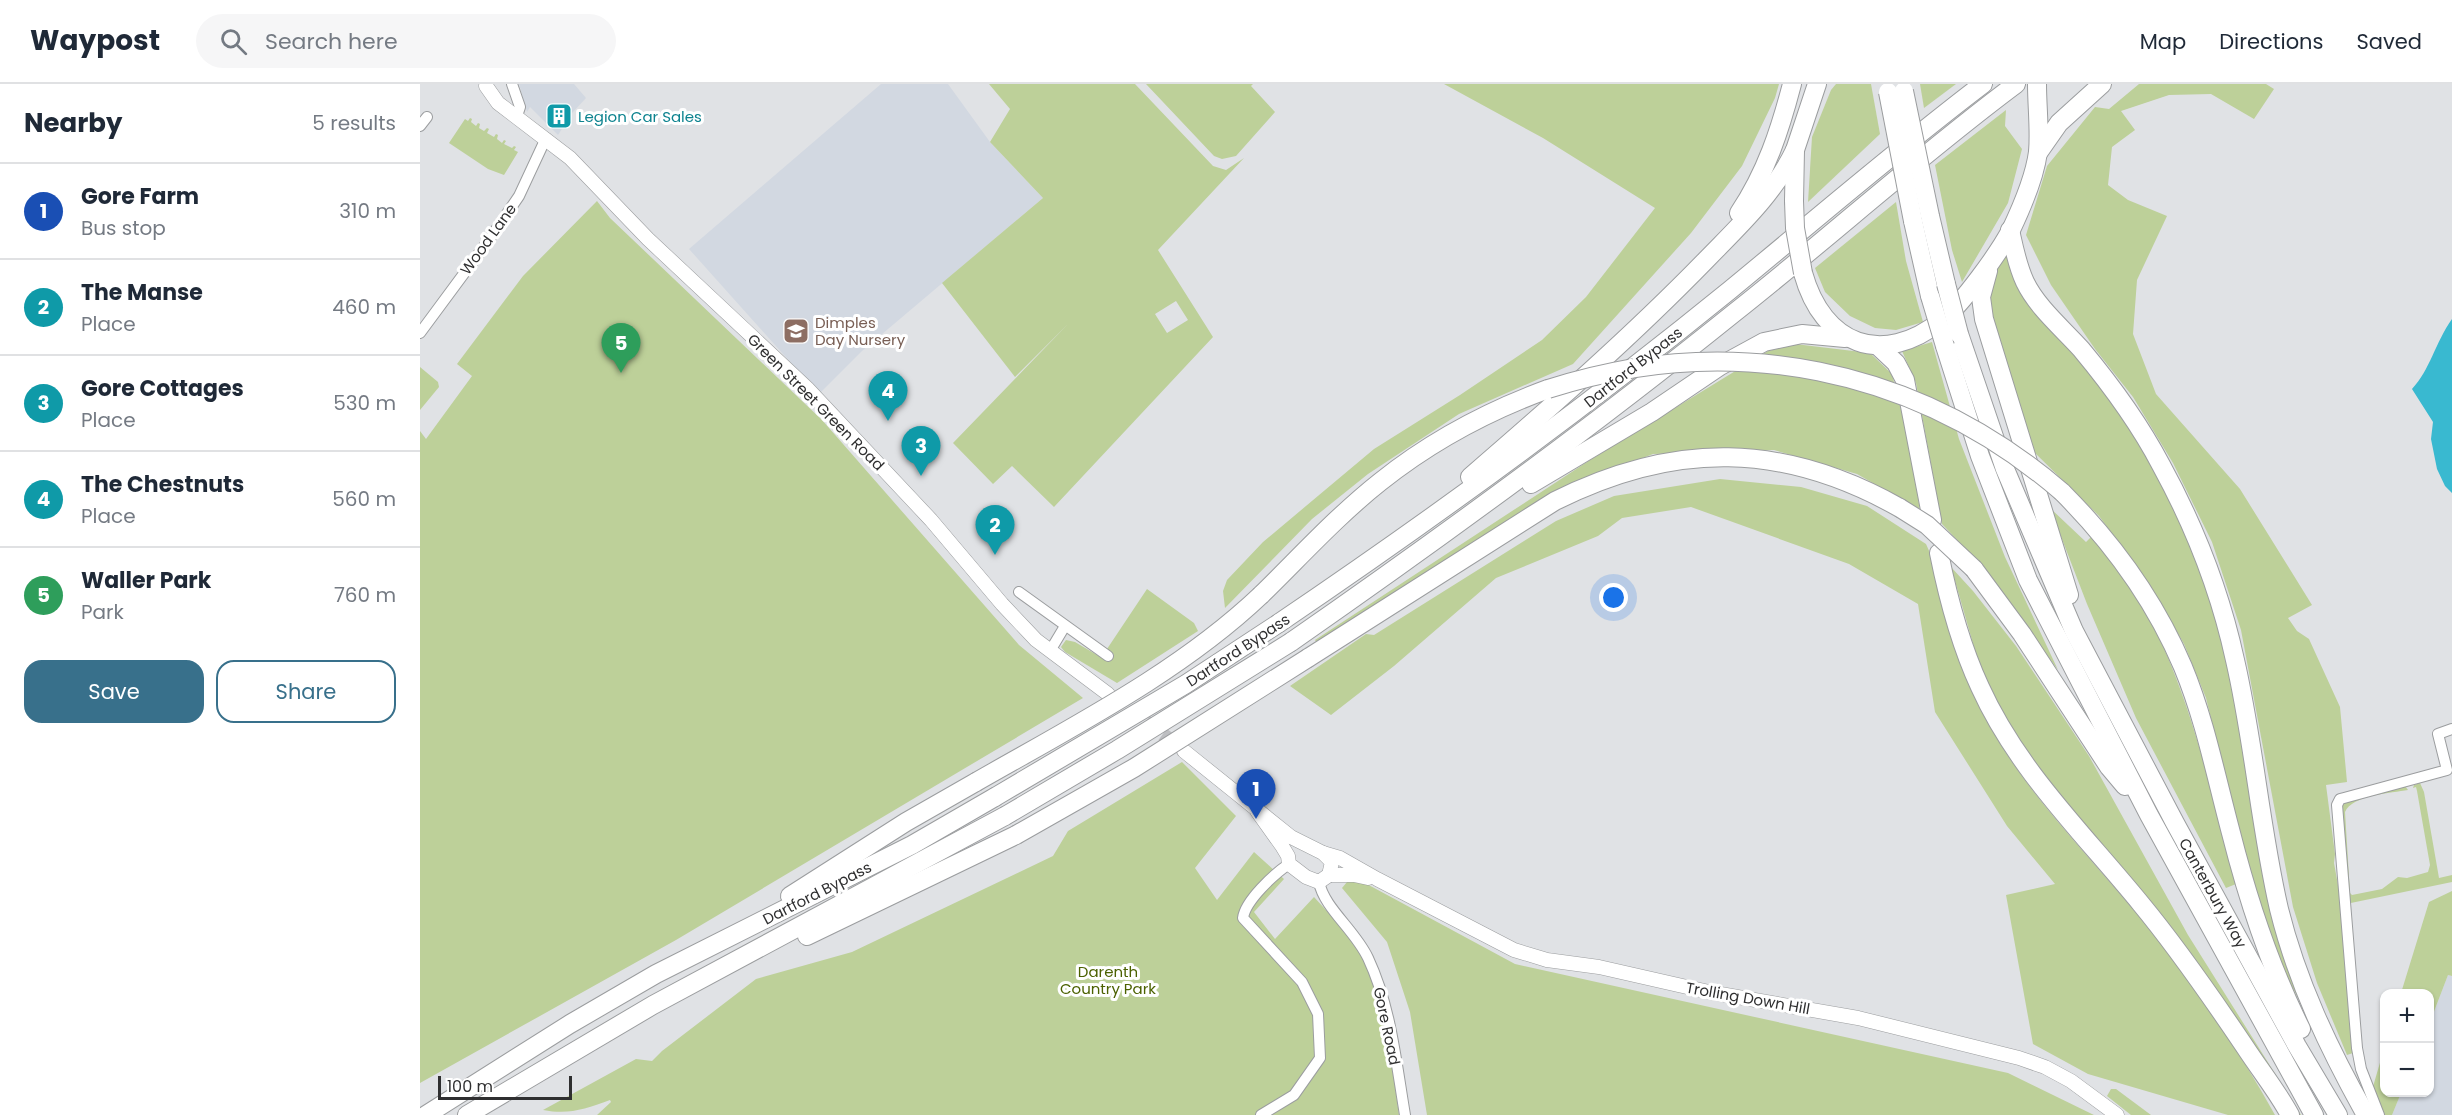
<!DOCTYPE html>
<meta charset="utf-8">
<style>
body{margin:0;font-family:Poppins,sans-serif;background:#f6f6f7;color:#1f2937}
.controls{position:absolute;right:18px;bottom:18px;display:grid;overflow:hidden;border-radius:12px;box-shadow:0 2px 4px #0004}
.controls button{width:54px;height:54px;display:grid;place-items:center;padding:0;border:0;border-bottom:2px solid #e0e1e3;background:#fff;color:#1f2937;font:30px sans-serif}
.scale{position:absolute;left:18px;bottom:15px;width:134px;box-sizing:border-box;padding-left:6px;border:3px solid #2f2f30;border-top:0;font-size:16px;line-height:21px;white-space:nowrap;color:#2f2f30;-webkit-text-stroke:4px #fff;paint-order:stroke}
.you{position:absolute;left:1194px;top:514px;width:21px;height:21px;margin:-15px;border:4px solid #fff;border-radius:50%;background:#1a73e8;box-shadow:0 0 0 9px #1a73e833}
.badge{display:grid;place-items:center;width:39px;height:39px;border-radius:50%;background:#38708b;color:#fff;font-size:20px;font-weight:700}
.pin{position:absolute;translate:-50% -50px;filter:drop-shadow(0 2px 3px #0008)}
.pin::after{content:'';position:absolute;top:32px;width:21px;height:18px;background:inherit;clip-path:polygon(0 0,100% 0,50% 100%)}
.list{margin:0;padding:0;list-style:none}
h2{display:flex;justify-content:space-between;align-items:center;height:78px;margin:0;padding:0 24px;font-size:26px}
h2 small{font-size:20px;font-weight:400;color:#747a83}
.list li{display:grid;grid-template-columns:39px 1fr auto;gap:18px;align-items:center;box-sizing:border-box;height:96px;padding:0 24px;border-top:2px solid #e0e1e3}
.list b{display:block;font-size:22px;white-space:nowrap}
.list p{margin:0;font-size:20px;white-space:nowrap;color:#747a83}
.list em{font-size:20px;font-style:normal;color:#747a83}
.actions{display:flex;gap:12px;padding:18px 24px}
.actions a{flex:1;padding:14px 0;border:2px solid #38708b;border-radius:18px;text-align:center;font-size:21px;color:#38708b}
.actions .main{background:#38708b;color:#fff}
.icon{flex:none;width:33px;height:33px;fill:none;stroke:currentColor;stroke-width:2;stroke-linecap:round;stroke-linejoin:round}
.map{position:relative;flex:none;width:2032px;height:1031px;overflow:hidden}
header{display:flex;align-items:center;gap:36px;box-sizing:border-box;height:84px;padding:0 30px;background:#fff;border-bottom:2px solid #e0e1e3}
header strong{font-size:28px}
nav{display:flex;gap:33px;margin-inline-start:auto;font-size:21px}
.search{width:420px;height:54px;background:#f6f6f7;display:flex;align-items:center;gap:15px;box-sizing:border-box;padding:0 21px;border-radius:33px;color:#747a83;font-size:22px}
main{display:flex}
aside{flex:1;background:#fff}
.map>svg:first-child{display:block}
.built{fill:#d2d8e1}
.green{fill:#bdd099;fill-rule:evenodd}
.water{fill:#39b9d0}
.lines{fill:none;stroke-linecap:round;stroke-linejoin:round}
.secondary-tunnel{stroke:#bdbec1;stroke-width:14;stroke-dasharray:14 7;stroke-linecap:butt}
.street-casing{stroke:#9b9d9f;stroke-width:12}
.secondary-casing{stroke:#9b9d9f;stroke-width:15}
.highway-casing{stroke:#9b9d9f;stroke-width:20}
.street{stroke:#fff;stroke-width:10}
.secondary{stroke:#fff;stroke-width:14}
.highway{stroke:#fff;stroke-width:18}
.highway-bridge-casing{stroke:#9b9d9f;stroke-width:20;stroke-linecap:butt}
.highway-bridge{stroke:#fff;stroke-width:18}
.labels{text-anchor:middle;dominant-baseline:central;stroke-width:6;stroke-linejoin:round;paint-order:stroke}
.culture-label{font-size:15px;fill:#0d838f;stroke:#fff;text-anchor:start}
.street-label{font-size:15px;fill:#2f2f30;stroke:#fff}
.education-label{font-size:15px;fill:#785e54;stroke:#fff;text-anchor:start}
.park-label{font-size:15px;fill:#4b6100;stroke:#fff}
</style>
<header>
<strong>Waypost</strong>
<div class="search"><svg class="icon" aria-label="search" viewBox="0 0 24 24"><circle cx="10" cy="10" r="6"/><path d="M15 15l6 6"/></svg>Search here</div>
<nav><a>Map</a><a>Directions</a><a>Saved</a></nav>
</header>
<main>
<aside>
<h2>Nearby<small>5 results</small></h2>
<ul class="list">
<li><span class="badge" style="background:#1a4fb4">1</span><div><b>Gore Farm</b><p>Bus stop</p></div><em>310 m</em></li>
<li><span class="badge" style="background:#0f9aa8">2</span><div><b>The Manse</b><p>Place</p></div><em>460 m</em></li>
<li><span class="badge" style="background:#0f9aa8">3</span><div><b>Gore Cottages</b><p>Place</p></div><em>530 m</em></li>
<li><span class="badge" style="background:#0f9aa8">4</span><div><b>The Chestnuts</b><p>Place</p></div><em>560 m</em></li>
<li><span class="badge" style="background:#2e9e5b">5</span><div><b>Waller Park</b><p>Park</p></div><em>760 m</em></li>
</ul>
<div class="actions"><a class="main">Save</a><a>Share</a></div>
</aside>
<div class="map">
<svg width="2032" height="1031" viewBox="0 0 2032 1031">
<rect width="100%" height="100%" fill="#e0e2e5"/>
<g class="built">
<path d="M99,0H154L166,14L152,29L138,51L110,23L107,28Z"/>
<path d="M461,0H528L570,58L623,114L442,267L399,310L269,165Z"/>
<path d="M2028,891L2032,892V1031H1972L1981,1009L2010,1008V938Z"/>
</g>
<g class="green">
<path d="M569,0H715L793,82L806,86L824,74L738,166L793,253L634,423L592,382L573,400L533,359L648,240L595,293L522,199L623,114L570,58L590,25ZM756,217L768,236L747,249L735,230Z"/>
<path d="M726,0H833L831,2L855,28L816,72L802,75L794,72Z"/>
<path d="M1024,0H1359L1355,14L1322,82L1271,149L1153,280L1039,330L948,390L892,435L805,524L803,507L807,496L843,458L954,365L1040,311L1122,256L1166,213L1235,124L1123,54Z"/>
<path d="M1416,0H1451L1460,50L1388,118L1392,53L1411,6Z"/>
<path d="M1500,0H1536L1504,24Z"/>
<path d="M1719,0H1846L1854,5L1834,35L1791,10L1749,11L1701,27L1715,46L1692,63L1688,101L1708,116L1747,132L1717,196L1713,250L1736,310L1820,405L1892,521L1868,534L1877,547L1889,555L1920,623L1927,698L1906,701L1915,770L1914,779L1920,812L1933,969L1927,971L1897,899L1873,823L1821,546L1792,458L1753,379L1713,313L1675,265L1631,201L1606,151L1627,82L1675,23L1689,25Z"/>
<path d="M1586,26L1585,42L1602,65L1588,119L1542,198L1532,166L1515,81Z"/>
<path d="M50,34L52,35L51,38L56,42L58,39L60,40L59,44L64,47L67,44L69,45L67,49L74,53L76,50L78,51L77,55L82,59L84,56L86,57L84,60L92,64L94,62L96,63L94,66L98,68L84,91L68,85L29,59L45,35L48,37Z"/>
<path d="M177,117L190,134L402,336L599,561L663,614L256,856L0,999V347L6,355L52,292L37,280L103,192Z"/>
<path d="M1476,118L1486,177L1503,238L1476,246L1455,244L1430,232L1405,208L1395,184Z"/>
<path d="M1586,171L1599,205L1643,255L1711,343L1760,432L1798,535L1891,939L1867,893L1853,856L1826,777L1786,614L1764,560L1730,501L1679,432L1614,368L1574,247L1567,199Z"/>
<path d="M1512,258L1539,355L1585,473L1638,586L1561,481L1522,440L1496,299L1482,267Z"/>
<path d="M1375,260L1450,269L1472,290L1489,358L1500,426L1437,390L1354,366L1233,370L1159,399L897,559L895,556L1170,376L1348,267Z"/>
<path d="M0,283L18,298L19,303L0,326Z"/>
<path d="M1300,395L1381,403L1447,422L1506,460L1510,469C1523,530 1540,589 1571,644C1611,715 1671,773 1722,836C1771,897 1817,962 1855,1031H1808L1668,990L1613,960L1586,811L1635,800L1587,742L1515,628L1498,520L1429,480L1271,423L1202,434L1178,452L1076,494L974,582L911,631L870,602L946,550L954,551L1136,437L1194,412Z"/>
<path d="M1630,424L1666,458L1672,452C1685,470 1703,487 1714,506C1768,596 1789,700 1816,800L1806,804L1716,634L1667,520Z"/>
<path d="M1531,483L1553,507L1596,562L1669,672L1768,851L1881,1031H1874L1614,681L1576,620L1560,584Z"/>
<path d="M727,505L774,539L778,547L697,599L645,568L641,563L646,556L655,558L689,578L694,571L687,565Z"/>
<path d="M762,678L816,732L775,784L797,816L834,768L864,795L834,828L855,855L894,813L926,848L951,887L969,959L979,1031H177L191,1018L190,1016C165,1025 149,1031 123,1026L216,975L232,977L242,967L336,895L432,868L633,772L648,747Z"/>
<path d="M2000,699L2004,708L2019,794L2032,791V798L1926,820L1922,719L1985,702L1988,706C1972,709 1932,711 1925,728L1930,809L1932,811L1962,805L1978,793L1987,794L2008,788L2010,781L1997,707L1996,703L1993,704L1994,701Z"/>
<path d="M932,792L1095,880L1588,989L1674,1031H1007L990,928L967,858L922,804Z"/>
<path d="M2032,807V892L2028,891L2010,938V910L1981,909L2009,818Z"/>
<path d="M1964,965V1008L1981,1009L1972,1031H1962L1952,1006Z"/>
<path d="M1691,1005H1696L1731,1031H1711L1687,1012Z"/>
</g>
<path class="water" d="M2032,235V409L2025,402L2017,385L2011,355L2013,338L1992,305C2010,286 2015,259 2032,235Z"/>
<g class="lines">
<path class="secondary-tunnel" d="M692,613L761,664"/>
<g class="street-casing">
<g id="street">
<path d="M92,0L100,23L97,32"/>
<path d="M0,42L7,33"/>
<path d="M0,249L71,153L99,112L126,54"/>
<path d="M599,508L688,572"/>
<path d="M630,567L645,542"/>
<path d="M899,798C904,824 935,846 948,874C971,923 976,978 985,1031"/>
<path d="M841,1031L874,1011L900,974L898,930L882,898L823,834C825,817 854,790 869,780"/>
<path d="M1959,1031L1941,985L1937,964L1917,721L1920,715L1924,714L2027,686L2018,650L2032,645"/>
</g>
</g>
<g class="secondary-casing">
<g id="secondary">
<path d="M66,2L78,19L150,74L228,155L387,304L511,436L582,520L616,556L688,610"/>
<path d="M764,667L871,753L903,769L912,778L909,791L899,798L886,793L869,780L868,772L862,762L837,727"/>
<path d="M903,769L920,774L957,795L1094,866L1127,876L1179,883L1289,908L1438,934L1599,974L1625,983L1651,997L1697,1031"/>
<path d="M909,791H934L948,794"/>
</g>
</g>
<g class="highway-casing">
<g id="highway">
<path d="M1618,69L1639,39L1682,0"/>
<path d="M1374,117L1375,66L1397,0"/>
<path d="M1319,129C1346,89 1360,46 1372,0"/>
<path d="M1510,132L1526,200"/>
<path d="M1493,137L1510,212"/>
<path d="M1590,146C1594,164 1597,181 1605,198C1617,223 1642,244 1661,265C1691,301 1719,339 1741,381C1775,443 1800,507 1815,576C1834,658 1840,743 1859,825C1877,898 1909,965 1946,1031"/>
<path d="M1568,187L1561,213L1564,235L1649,511"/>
<path d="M1383,189C1403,261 1462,284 1522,236C1542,220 1579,169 1591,146C1601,125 1615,91 1618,68C1620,47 1617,22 1617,0"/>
<path d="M1539,250L1585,385L1654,547L1755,739L1877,962L1918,1031"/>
<path d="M1525,262L1560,372L1608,496L1729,731L1894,1031"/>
<path d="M1459,263L1476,279L1485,296L1512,436"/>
<path d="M1050,393C1131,323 1211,253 1286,176C1319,142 1354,110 1375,66"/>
<path d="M1111,400L1232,328L1300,282L1344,258L1382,250L1425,254"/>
<path d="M1642,408C1692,458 1735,517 1763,583C1785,636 1796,693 1811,749C1828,816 1850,883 1881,945"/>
<path d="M1519,469C1528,514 1540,560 1560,603C1598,687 1664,750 1721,820C1759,866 1792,914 1825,963C1840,986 1857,1007 1870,1031"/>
<path d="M1554,485L1602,550L1689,683L1705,702"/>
<path d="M841,511C880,473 917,432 960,398C1010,358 1068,327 1128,305"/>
<path d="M859,539C1014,434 1165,324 1310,206C1394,137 1476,66 1563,0"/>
<path d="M871,558C1022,453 1170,345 1314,229C1409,154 1498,73 1596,0"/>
<path d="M888,574L1135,417C1255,357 1363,358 1480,424"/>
<path d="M370,812L486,738L556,698"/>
<path d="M387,852L596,751"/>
<path d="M6,1031L150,940L236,890L492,761L575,713"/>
<path d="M47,1031L233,921L585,732"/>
</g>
</g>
<use href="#street" class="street"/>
<use href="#secondary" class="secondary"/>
<use href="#highway" class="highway"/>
<g class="highway-bridge-casing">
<g id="highway-bridge">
<path d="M1484,7L1510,132"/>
<path d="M1468,8L1493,137"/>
<path d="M1374,117L1375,144L1383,189"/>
<path d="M1526,200L1539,250"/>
<path d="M1510,212L1525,262"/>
<path d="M1128,305C1310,246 1497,283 1642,408"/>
<path d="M1480,424L1507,441L1554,485"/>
<path d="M556,698C652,643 760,588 841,511"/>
<path d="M575,713L766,600L859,539"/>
<path d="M585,732L697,666L871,558"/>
<path d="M596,751L714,684L888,574"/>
</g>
</g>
<use href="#highway-bridge" class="highway-bridge"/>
</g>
<defs>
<g id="building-square" transform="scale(1.35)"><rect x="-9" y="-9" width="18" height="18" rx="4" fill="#0f9aa8" stroke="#fff"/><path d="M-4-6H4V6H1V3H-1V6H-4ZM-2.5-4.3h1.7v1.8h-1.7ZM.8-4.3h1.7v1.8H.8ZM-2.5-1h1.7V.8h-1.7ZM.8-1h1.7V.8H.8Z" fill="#fff"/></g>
<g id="school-square" transform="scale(1.35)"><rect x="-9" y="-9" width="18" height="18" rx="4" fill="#8d6e63" stroke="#fff"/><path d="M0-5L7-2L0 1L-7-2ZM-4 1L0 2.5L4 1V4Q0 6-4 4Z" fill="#fff"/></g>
</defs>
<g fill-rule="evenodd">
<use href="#building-square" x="139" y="32"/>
<use href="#school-square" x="376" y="247"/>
</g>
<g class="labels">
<g class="culture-label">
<text x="158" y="32">Legion Car Sales</text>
</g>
<g class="street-label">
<text transform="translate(68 155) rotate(-54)">Wood Lane</text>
<text transform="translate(1213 283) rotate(-38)">Dartford Bypass</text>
<text transform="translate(396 318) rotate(45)">Green Street Green Road</text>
<text transform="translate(818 566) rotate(-33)">Dartford Bypass</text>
<text transform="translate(397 809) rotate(-27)">Dartford Bypass</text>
<text transform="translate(1793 809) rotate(61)">Canterbury Way</text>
<text transform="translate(1328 914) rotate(10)">Trolling Down Hill</text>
<text transform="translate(967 942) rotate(78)">Gore Road</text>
</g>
<g class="education-label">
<text x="395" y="238">Dimples<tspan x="395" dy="17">Day Nursery</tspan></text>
</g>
<g class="park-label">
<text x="688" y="887">Darenth<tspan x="688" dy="17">Country Park</tspan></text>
</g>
</g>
</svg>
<div class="controls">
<button>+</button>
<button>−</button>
</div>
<div class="scale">100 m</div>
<div class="you"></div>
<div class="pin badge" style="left:836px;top:735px;background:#1a4fb4">1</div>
<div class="pin badge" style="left:575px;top:471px;background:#0f9aa8">2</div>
<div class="pin badge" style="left:501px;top:392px;background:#0f9aa8">3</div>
<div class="pin badge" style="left:468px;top:337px;background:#0f9aa8">4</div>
<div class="pin badge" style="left:201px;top:289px;background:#2e9e5b">5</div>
</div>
</main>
